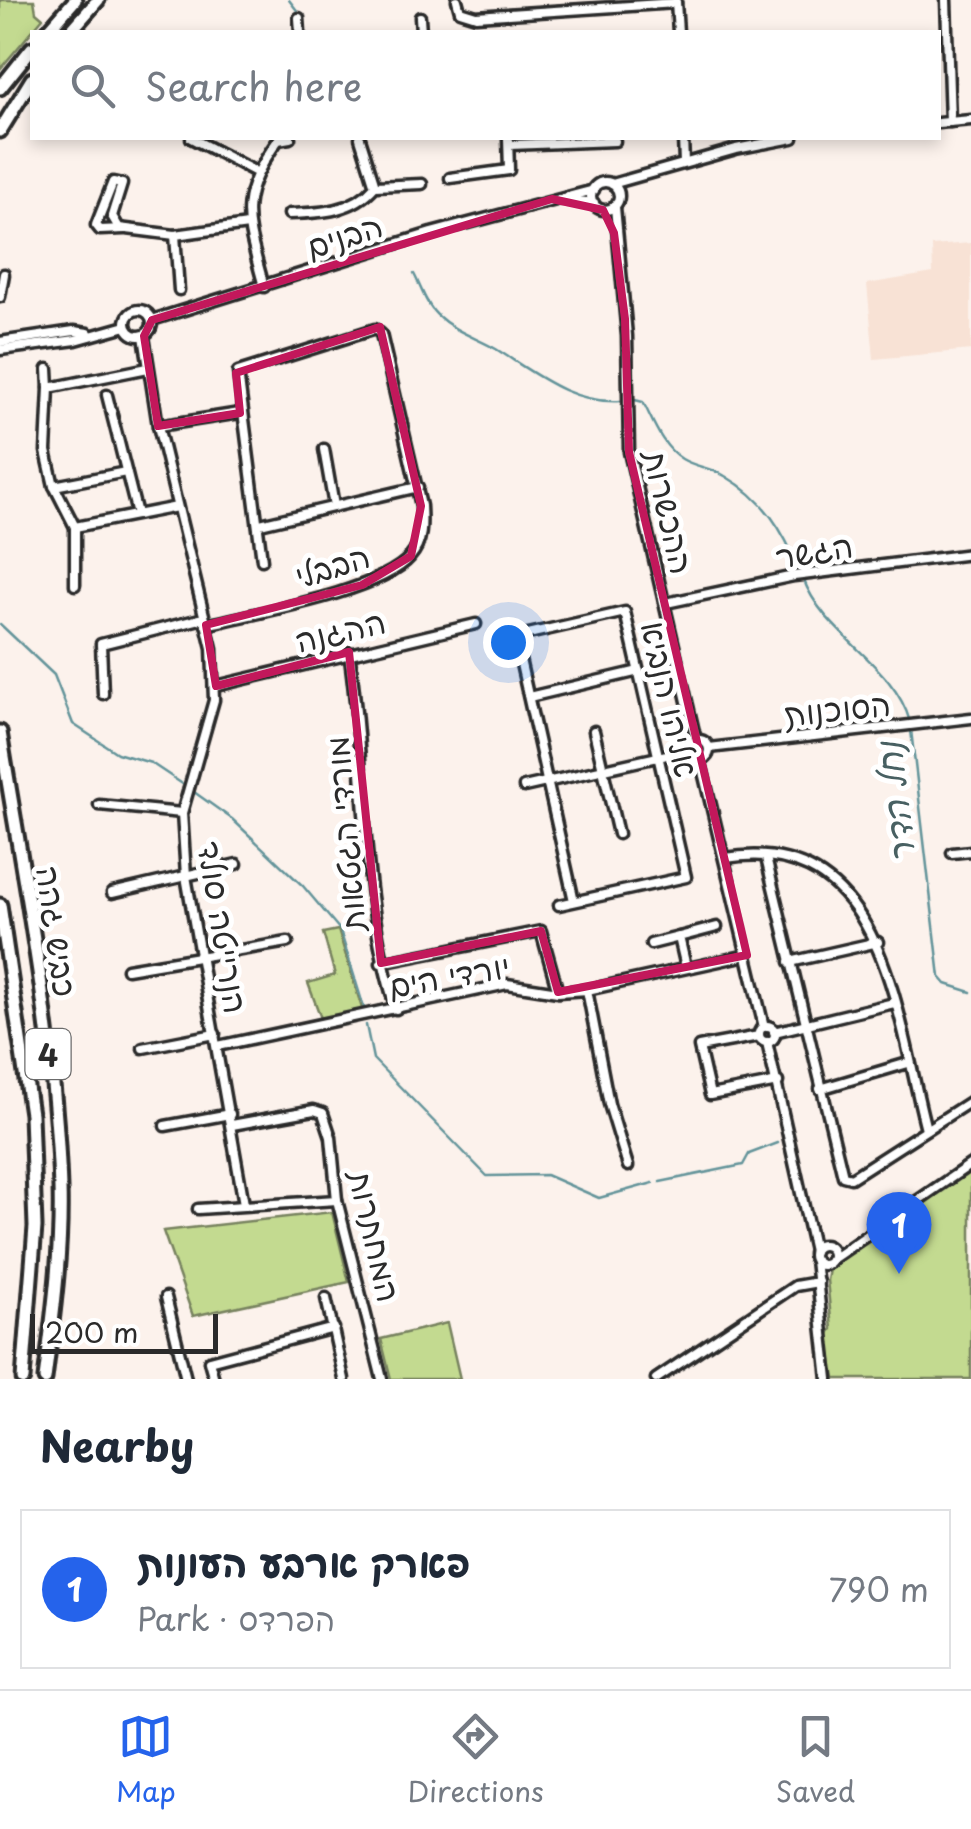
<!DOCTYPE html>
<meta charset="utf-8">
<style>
body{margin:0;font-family:"Playpen Sans","Playpen Sans Hebrew",sans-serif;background:#f6f6f7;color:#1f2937}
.scale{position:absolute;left:30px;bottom:25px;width:188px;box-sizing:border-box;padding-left:10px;border:5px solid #2b2b2b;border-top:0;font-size:28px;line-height:35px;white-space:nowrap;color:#2b2b2b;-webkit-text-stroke:8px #fff;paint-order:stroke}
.you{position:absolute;left:508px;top:642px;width:35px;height:35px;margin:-25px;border:8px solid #fff;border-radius:50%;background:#1a73e8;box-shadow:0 0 0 15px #1a73e833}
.badge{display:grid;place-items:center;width:65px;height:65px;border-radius:50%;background:#2563eb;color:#fff;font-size:32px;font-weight:700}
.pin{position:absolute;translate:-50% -82px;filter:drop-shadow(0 2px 5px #0008)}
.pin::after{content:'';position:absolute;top:52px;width:35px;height:30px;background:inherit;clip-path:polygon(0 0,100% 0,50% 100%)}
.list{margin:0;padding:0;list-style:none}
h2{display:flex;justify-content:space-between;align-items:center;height:130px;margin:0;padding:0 40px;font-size:42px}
h2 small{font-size:32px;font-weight:400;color:#747a83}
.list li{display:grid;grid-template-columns:65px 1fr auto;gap:30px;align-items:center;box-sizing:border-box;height:160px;margin:0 20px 20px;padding:0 20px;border:2px solid #e0e1e3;border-radius:0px}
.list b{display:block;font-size:38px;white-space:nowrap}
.list p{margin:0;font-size:32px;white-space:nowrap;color:#747a83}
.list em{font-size:32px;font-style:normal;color:#747a83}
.icon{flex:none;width:55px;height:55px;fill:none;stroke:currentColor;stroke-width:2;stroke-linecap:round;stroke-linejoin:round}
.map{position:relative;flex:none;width:971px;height:1379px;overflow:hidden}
.search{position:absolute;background:#fff;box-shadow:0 5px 15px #0003;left:30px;right:30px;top:30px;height:110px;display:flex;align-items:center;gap:25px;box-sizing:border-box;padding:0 35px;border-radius:0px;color:#747a83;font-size:38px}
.sheet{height:310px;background:#fff}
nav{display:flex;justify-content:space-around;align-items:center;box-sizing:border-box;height:140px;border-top:2px solid #e0e1e3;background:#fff;font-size:28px;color:#747a83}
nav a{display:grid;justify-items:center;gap:5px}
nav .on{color:#2563eb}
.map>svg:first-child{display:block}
.built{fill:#f8e2d5}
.green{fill:#c3da90;stroke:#77825e;stroke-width:2.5}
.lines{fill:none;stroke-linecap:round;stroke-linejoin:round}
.stream{stroke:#64949a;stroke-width:2.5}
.minor-casing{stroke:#2b2b2b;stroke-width:15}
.highway-casing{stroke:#2b2b2b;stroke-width:19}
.minor{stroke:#fff;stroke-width:8}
.highway{stroke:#fff;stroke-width:11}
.marked{fill:none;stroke:#c2185b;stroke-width:8;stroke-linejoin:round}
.labels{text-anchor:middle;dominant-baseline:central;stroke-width:10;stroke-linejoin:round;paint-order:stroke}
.shield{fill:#fff;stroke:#6b6b6b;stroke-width:2.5}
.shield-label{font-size:30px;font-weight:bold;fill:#2b2b2b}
.street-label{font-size:32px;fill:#2b2b2b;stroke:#fff}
.water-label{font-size:35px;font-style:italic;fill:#486062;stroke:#fff}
</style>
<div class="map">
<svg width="971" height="1379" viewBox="0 0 971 1379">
<rect width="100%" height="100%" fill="#fcf2ec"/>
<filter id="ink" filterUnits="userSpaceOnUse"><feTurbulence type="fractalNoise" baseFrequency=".01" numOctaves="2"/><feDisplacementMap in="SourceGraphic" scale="20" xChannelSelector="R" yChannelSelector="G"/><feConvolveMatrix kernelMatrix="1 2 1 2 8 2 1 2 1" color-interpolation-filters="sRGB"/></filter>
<g filter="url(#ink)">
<path class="built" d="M971,243V350L874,359L867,284L933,273L932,246Z"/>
<g class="green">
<path d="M0,0H34L36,12L43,18L0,69Z"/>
<path d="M338,930L363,1012L322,1021L308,983L335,975L323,933Z"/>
<path d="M971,1169V1379H835L828,1335L832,1329L827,1280L830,1264Z"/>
<path d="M332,1212L349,1282L193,1316L163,1231Z"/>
<path d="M447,1323L460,1379H391L381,1339Z"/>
</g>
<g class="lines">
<g class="stream">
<path d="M289,0L299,13"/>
<path d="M414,274C421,287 426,305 437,315C455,332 475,337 496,349C537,375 572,404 621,401"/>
<path d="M635,400L643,402C653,421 662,447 682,459C695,467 712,468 725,476C765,499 783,530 800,571"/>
<path d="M803,578C824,636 894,663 910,722"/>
<path d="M0,624L54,675L73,724L117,753L151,763L187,787L232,819L303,886L340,930L365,1011"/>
<path d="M911,730L940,977L946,984L971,992"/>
<path d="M366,1025L373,1059L487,1176L546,1175L599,1198L653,1183"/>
<path d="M660,1182L743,1165L749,1154L778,1143"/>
</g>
<g class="minor-casing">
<g id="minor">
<path d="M457,0L460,11L476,16L676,3"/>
<path d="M946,0L950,122"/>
<path d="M676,2L678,32"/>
<path d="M420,17L421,32"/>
<path d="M299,18L300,32"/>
<path d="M938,123L971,120"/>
<path d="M191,138L256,172"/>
<path d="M683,138L684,163"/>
<path d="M509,145L615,141"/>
<path d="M450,178L509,170L508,138"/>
<circle cx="605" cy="196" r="14"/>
<path d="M612,184L736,149L793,138"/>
<path d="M375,186L422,184"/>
<path d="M562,199L594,203"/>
<path d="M615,207L627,336L629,452L696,740"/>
<path d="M289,214C321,213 353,212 375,186L360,138"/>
<path d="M124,229L100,230L96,225L113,182L122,184L112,216L119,228L175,235L248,225"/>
<path d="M175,235L179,290"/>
<path d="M264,287C246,218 235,202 278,140L290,138"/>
<path d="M0,297L4,274"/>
<circle cx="139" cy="323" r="13"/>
<path d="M152,320L431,233L594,190"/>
<path d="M144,336L158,426L212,648L214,700L182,813L186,876L244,1204"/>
<path d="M0,342L74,331L88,333"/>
<path d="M0,350L76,340L126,326"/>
<path d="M48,369L49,388"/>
<path d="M107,395L137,514"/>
<path d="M158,426L240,413"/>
<path d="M324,449L334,506"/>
<path d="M54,486L46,451L49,388L148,368"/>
<path d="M260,524L418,487"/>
<path d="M75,527L177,507"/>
<path d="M75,585V527L54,486L126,472"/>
<path d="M666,603L794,576L971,554"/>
<path d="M206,625C254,613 380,592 410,557C423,543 422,524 421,506L381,334L375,329L238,372L262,560"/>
<path d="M349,652C367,770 359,894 396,1009"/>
<path d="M216,686L476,624"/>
<path d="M103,694L101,644L204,618"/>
<path d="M529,697L639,671"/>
<path d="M594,731L618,834"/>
<circle cx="699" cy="750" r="10"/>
<path d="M709,748L971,718"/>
<path d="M700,759L764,1027"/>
<path d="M524,787L689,750"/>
<path d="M99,805L182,813"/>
<path d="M952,853L971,851"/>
<path d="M725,858C885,831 897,1020 926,1129"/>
<path d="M766,858L843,1176L851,1178L971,1101"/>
<path d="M112,893L237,864"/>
<path d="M559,905L686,877L625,612L515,637L574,901"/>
<path d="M651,944L679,937"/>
<path d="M790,962L878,942"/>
<path d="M381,963L541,931L558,992"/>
<path d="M686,967L679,937L717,927"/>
<path d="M127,969L288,942"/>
<path d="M587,990L609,1104L628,1166"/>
<circle cx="767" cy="1034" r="8"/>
<path d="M774,1032L894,1003"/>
<path d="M759,1036L699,1047L710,1095L778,1082"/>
<path d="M767,1042L814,1251"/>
<path d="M218,1046L507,984L558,992L587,990L747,955"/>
<path d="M143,1048L215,1034"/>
<path d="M820,1089L908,1063"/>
<path d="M232,1125L314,1110L323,1113L331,1137L337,1200L382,1379"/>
<path d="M165,1126L230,1114"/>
<path d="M198,1209L337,1200"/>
<circle cx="823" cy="1255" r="10"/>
<path d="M815,1260L828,1379"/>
<path d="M831,1260L971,1164"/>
<path d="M166,1297L186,1379"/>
<path d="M326,1298L344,1379"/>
<path d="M214,1379L209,1361L334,1328"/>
<path d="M656,1379L795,1286L818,1282"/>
</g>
</g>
<g class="highway-casing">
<g id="highway">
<path d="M47,32L75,0"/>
<path d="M70,32L98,0"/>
<path d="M0,88L32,48"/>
<path d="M0,131L32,79"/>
<path d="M0,732C24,882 55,1035 60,1188C62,1251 53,1316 45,1379"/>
<path d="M0,905L31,1114L35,1227L23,1379"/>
</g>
</g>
<use href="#minor" class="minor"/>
<use href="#highway" class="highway"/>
</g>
</g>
<path class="marked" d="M552,199L603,210L614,233L625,319L629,452L747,955L558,992L541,931L381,963L349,652L216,686L206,625L362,585L411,556L421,506L380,327L236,373L240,413L158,426L144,336L152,320Z"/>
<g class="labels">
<rect class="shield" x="25.5" y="1029" width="45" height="50" rx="8"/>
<g class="shield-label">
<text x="48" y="1054">4</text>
</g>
<g class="street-label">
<text transform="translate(344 235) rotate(-18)">הבנים</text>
<text transform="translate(670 512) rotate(77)">ההכשרות</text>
<text transform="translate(814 550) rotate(-9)">הגשר</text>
<text transform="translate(332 565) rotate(-17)">הבבלי</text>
<text transform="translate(340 630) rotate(-13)">ההגנה</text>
<text transform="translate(671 699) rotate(77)">אליהו הנביא</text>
<text transform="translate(837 708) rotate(-6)">הסוכנות</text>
<text transform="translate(344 834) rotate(-95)">מורדי הגטאות</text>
<text transform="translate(224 927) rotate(81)">הנרייטה סולד</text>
<text transform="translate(58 931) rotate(82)">כביש גהה</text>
<text transform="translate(449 975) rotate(-10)">יורדי הים</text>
<text transform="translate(376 1236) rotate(77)">המחתרות</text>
</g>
<g class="water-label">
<text transform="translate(894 803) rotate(-97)">נחל הדר</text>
</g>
</g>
</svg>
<div class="scale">200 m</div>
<div class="you"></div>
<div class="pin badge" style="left:899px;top:1274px">1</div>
<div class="search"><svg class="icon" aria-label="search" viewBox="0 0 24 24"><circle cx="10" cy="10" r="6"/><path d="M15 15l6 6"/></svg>Search here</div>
</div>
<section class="sheet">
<h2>Nearby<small></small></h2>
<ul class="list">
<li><span class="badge">1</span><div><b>פארק ארבע העונות</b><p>Park · הפרדס</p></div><em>790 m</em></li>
</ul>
</section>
<nav>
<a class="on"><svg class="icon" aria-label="map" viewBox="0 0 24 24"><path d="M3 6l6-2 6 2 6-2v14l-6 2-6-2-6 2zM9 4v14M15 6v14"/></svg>Map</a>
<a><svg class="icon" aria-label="directions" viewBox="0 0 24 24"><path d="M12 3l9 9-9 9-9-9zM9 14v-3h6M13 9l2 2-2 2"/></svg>Directions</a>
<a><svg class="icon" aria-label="saved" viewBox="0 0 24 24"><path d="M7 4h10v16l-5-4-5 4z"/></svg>Saved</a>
</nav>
